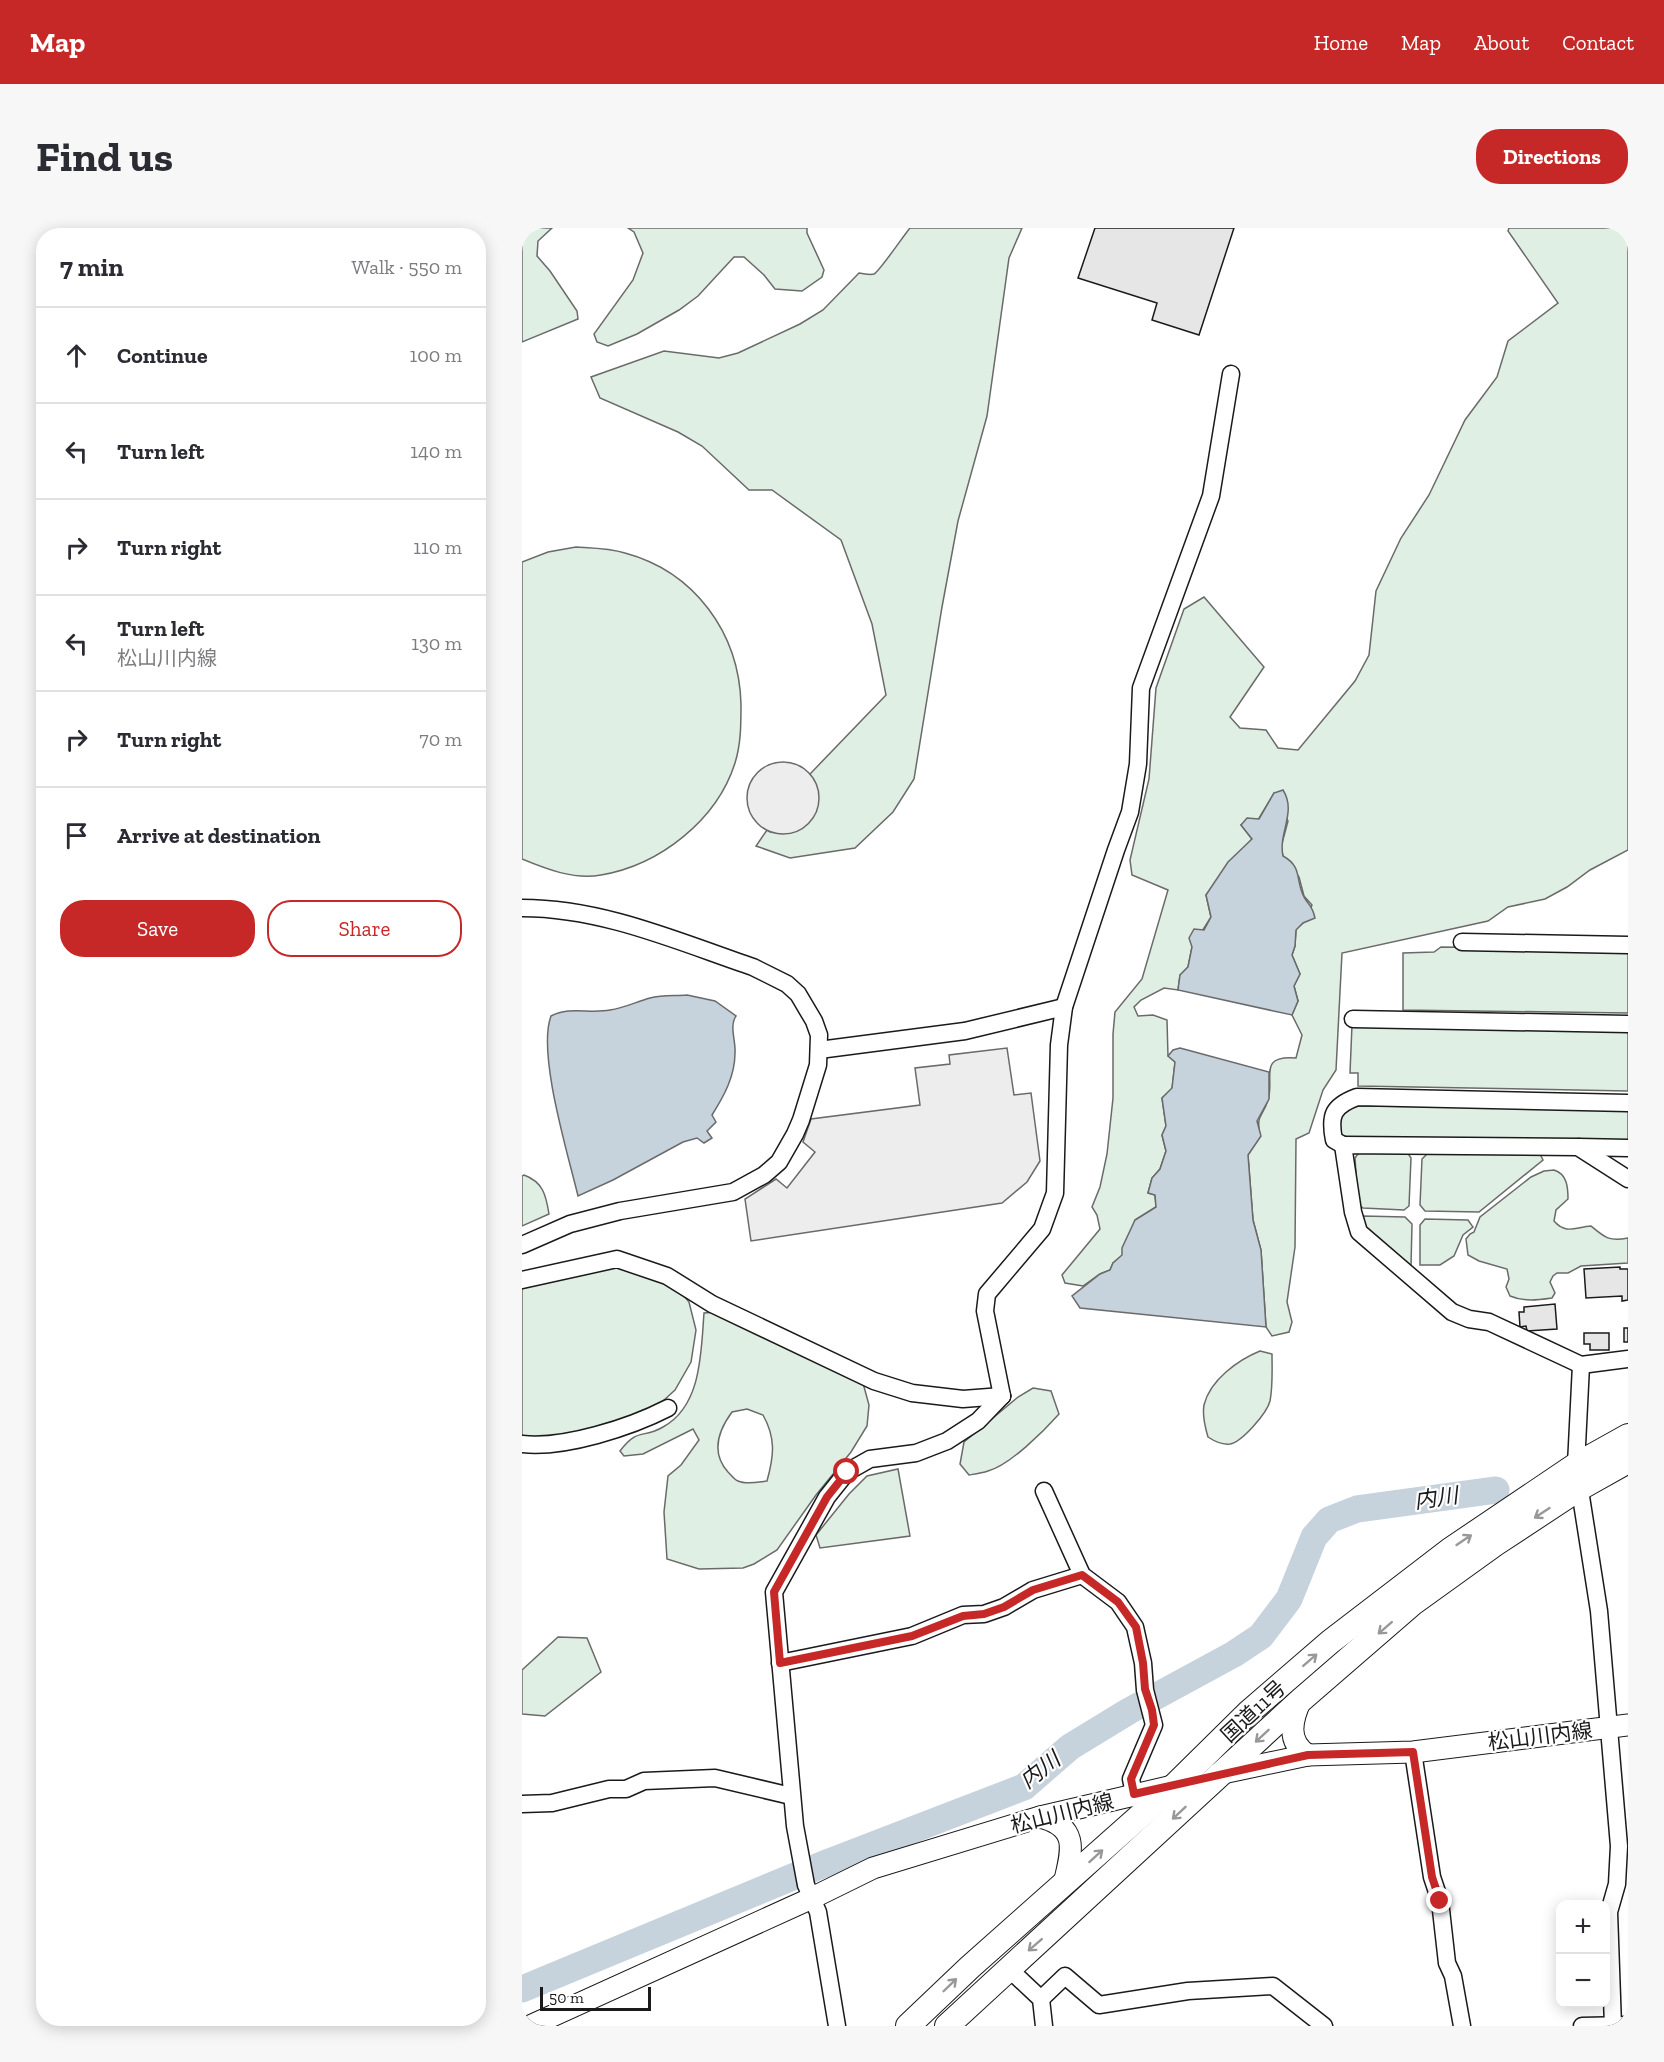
<!DOCTYPE html>
<meta charset="utf-8">
<style>
body{margin:0;font-family:"Zilla Slab","Noto Sans JP",serif;background:#f7f7f7;color:#2b2b33}
.controls{position:absolute;right:18px;bottom:18px;display:grid;overflow:hidden;border-radius:12px;box-shadow:0 3px 15px #0003}
.controls button{width:54px;height:54px;display:grid;place-items:center;padding:0;border:0;border-bottom:2px solid #e1e1e2;background:#fff;color:#2b2b33;font:30px sans-serif}
.scale{position:absolute;left:18px;bottom:15px;width:111px;box-sizing:border-box;padding-left:6px;border:3px solid #1a1a1a;border-top:0;font-size:16px;line-height:21px;white-space:nowrap;color:#1a1a1a;-webkit-text-stroke:4px #fff;paint-order:stroke}
.stop{position:absolute;width:18px;height:18px;margin:-14px;border:4px solid #c62828;border-radius:50%;background:#fff}
.stop.end{background:#c62828;border-color:#fff;box-shadow:0 2px 6px #0008}
.list{margin:0;padding:0;list-style:none}
h2{display:flex;justify-content:space-between;align-items:center;height:78px;margin:0;padding:0 24px;font-size:26px}
h2 small{font-size:20px;font-weight:400;color:#7c7c81}
.list li{display:grid;grid-template-columns:39px 1fr auto;gap:18px;align-items:center;box-sizing:border-box;height:96px;padding:0 24px;border-top:2px solid #e1e1e2}
.list b{display:block;font-size:22px;white-space:nowrap}
.list p{margin:0;font-size:20px;white-space:nowrap;color:#7c7c81}
.list em{font-size:20px;font-style:normal;color:#7c7c81}
.actions{display:flex;gap:12px;padding:18px 24px}
.actions a{flex:1;padding:14px 0;border:2px solid #c62828;border-radius:24px;text-align:center;font-size:21px;color:#c62828}
.actions .main{background:#c62828;color:#fff}
.icon{flex:none;width:33px;height:33px;fill:none;stroke:currentColor;stroke-width:2;stroke-linecap:round;stroke-linejoin:round}
.map{position:relative;flex:none;width:1106px;height:1798px;overflow:hidden;border-radius:24px}
header{display:flex;align-items:center;gap:36px;box-sizing:border-box;height:84px;padding:0 30px;background:#c62828;color:#fff}
header strong{font-size:28px}
nav{display:flex;gap:33px;margin-inline-start:auto;font-size:21px}
.intro{display:flex;align-items:center;justify-content:space-between;box-sizing:border-box;height:144px;padding:0 36px}
h1{margin:0;font-size:42px}
.button{padding:15px 27px;border-radius:24px;background:#c62828;color:#fff;font-size:21px;font-weight:700}
main{display:flex;gap:36px;padding:0 36px}
aside{flex:1;background:#fff;border-radius:24px;box-shadow:0 3px 15px #0003}
.map>svg:first-child{display:block}
.green{fill:#e0efe3;stroke:#6a6a6a;stroke-width:1.5;fill-rule:evenodd}
.parking{fill:#ededed;stroke:#6a6a6a;stroke-width:1.5}
.water{fill:#c6d2dc;stroke:#6a6a6a;stroke-width:1.5}
.lines{fill:none;stroke-linecap:round;stroke-linejoin:round}
.river{stroke:#c6d2dc;stroke-width:27}
.building{fill:#e6e6e6;stroke:#1a1a1a;stroke-width:1.5}
.minor-casing{stroke:#1a1a1a;stroke-width:19}
.major-casing{stroke:#1a1a1a;stroke-width:23}
.highway-casing{stroke:#1a1a1a;stroke-width:26}
.minor{stroke:#fff;stroke-width:16}
.major{stroke:#fff;stroke-width:21}
.highway{stroke:#fff;stroke-width:24}
.oneway{stroke:#989898}
.route{stroke:#c62828;stroke-width:8}
.labels{text-anchor:middle;dominant-baseline:central;stroke-width:4.5;stroke-linejoin:round;paint-order:stroke}
.street-label{font-size:21px;fill:#1a1a1a;stroke:#fff}
.water-label{font-size:22px;font-style:italic;fill:#1a1a1a;stroke:#fff}
</style>
<header>
<strong>Map</strong>
<nav><a>Home</a><a>Map</a><a>About</a><a>Contact</a></nav>
</header>
<div class="intro"><h1>Find us</h1><a class="button">Directions</a></div>
<main>
<aside>
<h2>7 min<small>Walk · 550 m</small></h2>
<ul class="list">
<li><svg class="icon" aria-label="ahead" viewBox="0 0 24 24"><path d="M12 20V5M6 11l6-6 6 6"/></svg><div><b>Continue</b></div><em>100 m</em></li>
<li><svg class="icon" aria-label="left" viewBox="0 0 24 24"><path d="M17 20v-9H6M10 6l-5 5 5 5"/></svg><div><b>Turn left</b></div><em>140 m</em></li>
<li><svg class="icon" aria-label="right" viewBox="0 0 24 24"><path d="M7 20v-9h11M14 6l5 5-5 5"/></svg><div><b>Turn right</b></div><em>110 m</em></li>
<li><svg class="icon" aria-label="left" viewBox="0 0 24 24"><path d="M17 20v-9H6M10 6l-5 5 5 5"/></svg><div><b>Turn left</b><p>松山川内線</p></div><em>130 m</em></li>
<li><svg class="icon" aria-label="right" viewBox="0 0 24 24"><path d="M7 20v-9h11M14 6l5 5-5 5"/></svg><div><b>Turn right</b></div><em>70 m</em></li>
<li><svg class="icon" aria-label="arrive" viewBox="0 0 24 24"><path d="M6 21V4h12l-3 4 3 4H6"/></svg><div><b>Arrive at destination</b></div></li>
</ul>
<div class="actions"><a class="main">Save</a><a>Share</a></div>
</aside>
<div class="map">
<svg width="1106" height="1798" viewBox="0 0 1106 1798">
<rect width="100%" height="100%" fill="#fff"/>
<g class="green">
<path d="M0,0H30L16,13L15,28L28,43L55,83L56,91L0,114Z"/>
<path d="M106,0H285V5L302,42L300,49L280,63L253,61L242,47L222,29H212L176,68L157,82L115,106L86,118L75,114L72,106L111,52L121,25L112,4Z"/>
<path d="M388,0H500L487,30L465,188L436,293L420,379L392,551L371,584L333,620L268,630L234,618L245,602L248,604L294,557L288,546L364,467L350,396L319,312L250,262H227L180,218L156,204L78,170L69,149L142,123L197,130L216,125L278,96L301,82L337,45C342,46 348,47 352,46C357,44 382,7 388,0Z"/>
<path d="M987,0H1106V622L1068,642L1045,659L1023,671L986,679L966,693L820,725L814,842L801,862L787,905L774,911L773,1019L765,1074L770,1094L767,1104L750,1108L744,1099L739,1022L731,992L726,927L738,908C734,885 740,891 746,872C753,850 735,827 774,830L780,807L770,787L776,773L772,758L778,746L770,727L773,718L774,701L781,695L790,677L782,668L777,649L761,628L759,619L766,593L752,565L736,592L719,597L730,611L684,667L689,689L670,719L666,739L658,747L656,762L642,760L619,772L612,779L616,788L631,787L645,792L646,828L653,834L650,861L640,870L644,898L640,907L644,923L638,941L630,950L626,965L633,967L634,979L613,992L601,1027L591,1035L588,1042L578,1046L561,1058L543,1055L540,1047L578,1001L575,987L570,979L578,959L585,926L591,870V806L593,784L620,751L646,662L610,647L608,632L627,551L634,460L662,381L682,369L742,439L708,489L718,500L744,502L756,520L776,522L833,453L847,427L854,363L879,310L907,267L943,192L975,149L986,113L1036,75L986,3Z"/>
<path d="M54,319C70,320 87,320 103,325C173,344 217,405 219,476C219,496 219,516 213,535C195,592 138,637 79,647C52,652 24,641 0,631V334L26,324Z"/>
<path d="M919,719L1106,722V785L881,782V725L912,724Z"/>
<path d="M830,797L1106,802V863L836,858V845H828Z"/>
<path d="M829,878L1106,880V915L816,910L815,889Z"/>
<path d="M838,923L885,924L889,930L887,978L882,982L841,980L836,976L833,930Z"/>
<path d="M907,924L1018,926L1021,932L957,984L903,983L898,977L900,931Z"/>
<path d="M1032,942C1045,946 1046,959 1046,971L1034,982L1032,993C1044,1007 1054,999 1069,998C1082,1009 1087,1014 1106,1010V1035L1059,1038L1046,1045H1035L1031,1048L1028,1054L1033,1065L1030,1070C1016,1072 1002,1074 988,1068L984,1059L987,1051L985,1041L957,1033L946,1027L944,1011L948,1006L952,1004L958,989L1009,949L1022,943Z"/>
<path d="M2,947C21,954 24,967 27,986L0,998V948Z"/>
<path d="M841,988L883,989L890,996L889,1038L840,997Z"/>
<path d="M903,991L946,992L951,999L941,1007L932,1028L918,1037H898V997Z"/>
<path d="M97,1035L157,1062L167,1074L174,1102L169,1134L153,1162L141,1173L123,1184L49,1206L0,1211V1057Z"/>
<path d="M194,1084L341,1155L347,1177L345,1198L329,1224L294,1267L255,1322L232,1336L221,1340L177,1341L145,1331L142,1284L146,1248L159,1237L177,1212L171,1201L121,1226L102,1228L98,1223C116,1199 121,1211 141,1199C180,1178 179,1123 182,1085ZM225,1181L241,1187C254,1210 252,1228 245,1253C236,1254 225,1257 216,1253C213,1252 209,1247 206,1244C189,1225 196,1203 210,1184Z"/>
<path d="M738,1123L750,1126C750,1141 751,1158 748,1173C745,1185 720,1214 708,1216C700,1217 692,1213 686,1209C683,1199 680,1188 682,1177C688,1152 716,1132 738,1123Z"/>
<path d="M511,1160L529,1163L537,1186C522,1203 488,1237 466,1243C460,1245 453,1246 447,1247L438,1236L442,1214L496,1169Z"/>
<path d="M376,1241L388,1308L298,1320L294,1307L327,1266L345,1248Z"/>
<path d="M36,1409L65,1410L79,1444L23,1488L0,1486V1442Z"/>
</g>
<g class="parking">
<circle cx="261" cy="570" r="36"/>
<path d="M485,820L492,867L509,865L518,933L505,954L480,975L229,1013L223,971L254,951L265,960L293,924L281,914L289,891L398,877L393,840L428,836L427,827Z"/>
</g>
<g class="water">
<path d="M761,562C775,584 756,605 761,628C781,639 773,652 782,669C788,679 790,677 793,690L781,695L774,702L773,718L770,727L778,746L772,758L776,773L770,787L656,762L658,747L666,739L670,719L667,710L672,701L682,702L689,689L684,667L706,634L730,611L719,597L725,590L737,591L752,565Z"/>
<path d="M165,767L193,773L214,788C207,798 214,813 213,825C213,848 202,868 190,887L194,894L185,903L190,910L182,915L175,910L161,914L91,952L56,968C46,926 15,825 29,788C48,778 67,786 88,782C102,780 114,774 128,770C140,767 153,768 165,767Z"/>
<path d="M658,820L747,844V871L735,893L739,908L726,927L731,992L739,1022L744,1099L558,1080L550,1068L578,1046L588,1042L591,1035L600,1027V1020L613,992L634,979L633,967L626,965L630,950L638,941L644,923L640,907L644,898L640,870L650,860L653,834L646,828L651,822Z"/>
</g>
<g class="lines">
<path class="river" d="M0,1761L307,1634L502,1559L548,1519L607,1483L712,1426L739,1408L767,1371L792,1309L807,1292L835,1281L974,1262"/>
</g>
<g class="building">
<path d="M573,0H712L677,107L630,92L635,75L556,50Z"/>
<path d="M1098,1039V1041H1106V1072L1100,1073V1068L1064,1070L1062,1041Z"/>
<path d="M1033,1076L1035,1101L1005,1103L1004,1098L998,1099L997,1084H1002V1079Z"/>
<rect x="1102" y="1100" width="4" height="14"/>
<path d="M1062,1105H1087V1122H1068V1116H1062Z"/>
</g>
<g class="lines">
<g class="minor-casing">
<g id="minor">
<path d="M0,680C81,680 157,714 231,739L265,756L276,766L292,793L297,807L296,837L279,892L273,906L257,934L242,947L211,964L98,983L48,996L0,1017"/>
<path d="M940,714L1106,717"/>
<path d="M831,791L1106,796"/>
<path d="M297,822L443,803L542,779"/>
<path d="M821,917L812,912C807,887 811,878 835,869L1106,875"/>
<path d="M1057,919L1106,920"/>
<path d="M1106,951L1056,919L821,917L831,984L837,1004L930,1084L947,1091L967,1094L1059,1137L1106,1131"/>
<path d="M0,1052L95,1031L145,1048L190,1076L352,1153L390,1165L441,1171L480,1168"/>
<path d="M1059,1137L1054,1237L1077,1383L1097,1618L1095,1656L1087,1684L1091,1798"/>
<path d="M480,1168L463,1083L465,1066L520,1001L533,965L537,817L542,779L594,622L608,584L616,536L619,460L689,268L709,146"/>
<path d="M0,1216C42,1221 109,1199 146,1180"/>
<path d="M522,1263L560,1347L596,1374L613,1399L621,1435L623,1462L632,1497L609,1551L612,1566"/>
<path d="M258,1435L390,1408L441,1387L462,1386L482,1379L511,1362L560,1347"/>
<path d="M891,1524L910,1649L918,1673L925,1735L931,1748L940,1798"/>
<path d="M0,1576L30,1575L87,1561H104L122,1553L193,1550L269,1568"/>
<path d="M487,1741L519,1771L522,1798"/>
<path d="M519,1771L543,1748L577,1777L666,1763L751,1758L802,1798"/>
<path d="M315,1798L296,1684L284,1657L273,1598L252,1364L305,1269L325,1244L348,1231L394,1225L425,1213L456,1193L480,1168"/>
<path d="M1060,1798L1106,1797"/>
</g>
</g>
<g class="major-casing">
<g id="major">
<path d="M779,1472C770,1491 764,1514 786,1527"/>
<path d="M696,1546L786,1527L891,1524L1106,1497"/>
<path d="M518,1589C559,1599 549,1625 542,1656"/>
<path d="M8,1798L290,1670L351,1640L518,1589L655,1557"/>
</g>
</g>
<g class="highway-casing">
<g id="highway">
<path d="M386,1798L448,1739L653,1557L727,1484L808,1414L928,1322L1054,1237L1106,1208"/>
<path d="M425,1798L779,1472L891,1375L973,1316L1058,1260L1106,1233"/>
</g>
</g>
<use href="#minor" class="minor"/>
<use href="#major" class="major"/>
<use href="#highway" class="highway"/>
</g>
<defs><path id="oneway-shaft" d="M-6 0H5M1.5-3L5.5 0L1.5 3" fill="none" stroke-width="1.6" stroke-linecap="round" stroke-linejoin="round" transform="scale(1.5)"/></defs>
<g class="oneway">
<use href="#oneway-shaft" transform="translate(1020 1285) rotate(147)"/>
<use href="#oneway-shaft" transform="translate(942 1312) rotate(-34)"/>
<use href="#oneway-shaft" transform="translate(863 1400) rotate(139)"/>
<use href="#oneway-shaft" transform="translate(788 1432) rotate(-41)"/>
<use href="#oneway-shaft" transform="translate(740 1508) rotate(137)"/>
<use href="#oneway-shaft" transform="translate(657 1585) rotate(137)"/>
<use href="#oneway-shaft" transform="translate(574 1628) rotate(-42)"/>
<use href="#oneway-shaft" transform="translate(513 1717) rotate(139)"/>
<use href="#oneway-shaft" transform="translate(428 1757) rotate(-44)"/>
</g>
<g class="lines">
<path class="route" d="M325,1244L305,1269L252,1364L258,1435L390,1408L441,1388L462,1386L482,1379L511,1362L560,1347L596,1374L614,1399L621,1435L623,1461L630,1482L632,1497L609,1551L612,1566L786,1527L891,1524L910,1649L918,1673"/>
</g>
<g class="labels">
<g class="street-label">
<text transform="translate(731 1483) rotate(-43)">国道11号</text>
<text transform="translate(1018 1508) rotate(-7)">松山川内線</text>
<text transform="translate(540 1585) rotate(-14)">松山川内線</text>
</g>
<g class="water-label">
<text transform="translate(914 1270) rotate(-8)">内川</text>
<text transform="translate(518 1542) rotate(-38)">内川</text>
</g>
</g>
</svg>
<div class="controls">
<button>+</button>
<button>−</button>
</div>
<div class="scale">50 m</div>
<div class="stop" style="left:325px;top:1244px"></div>
<div class="stop end" style="left:918px;top:1673px"></div>
</div>
</main>
